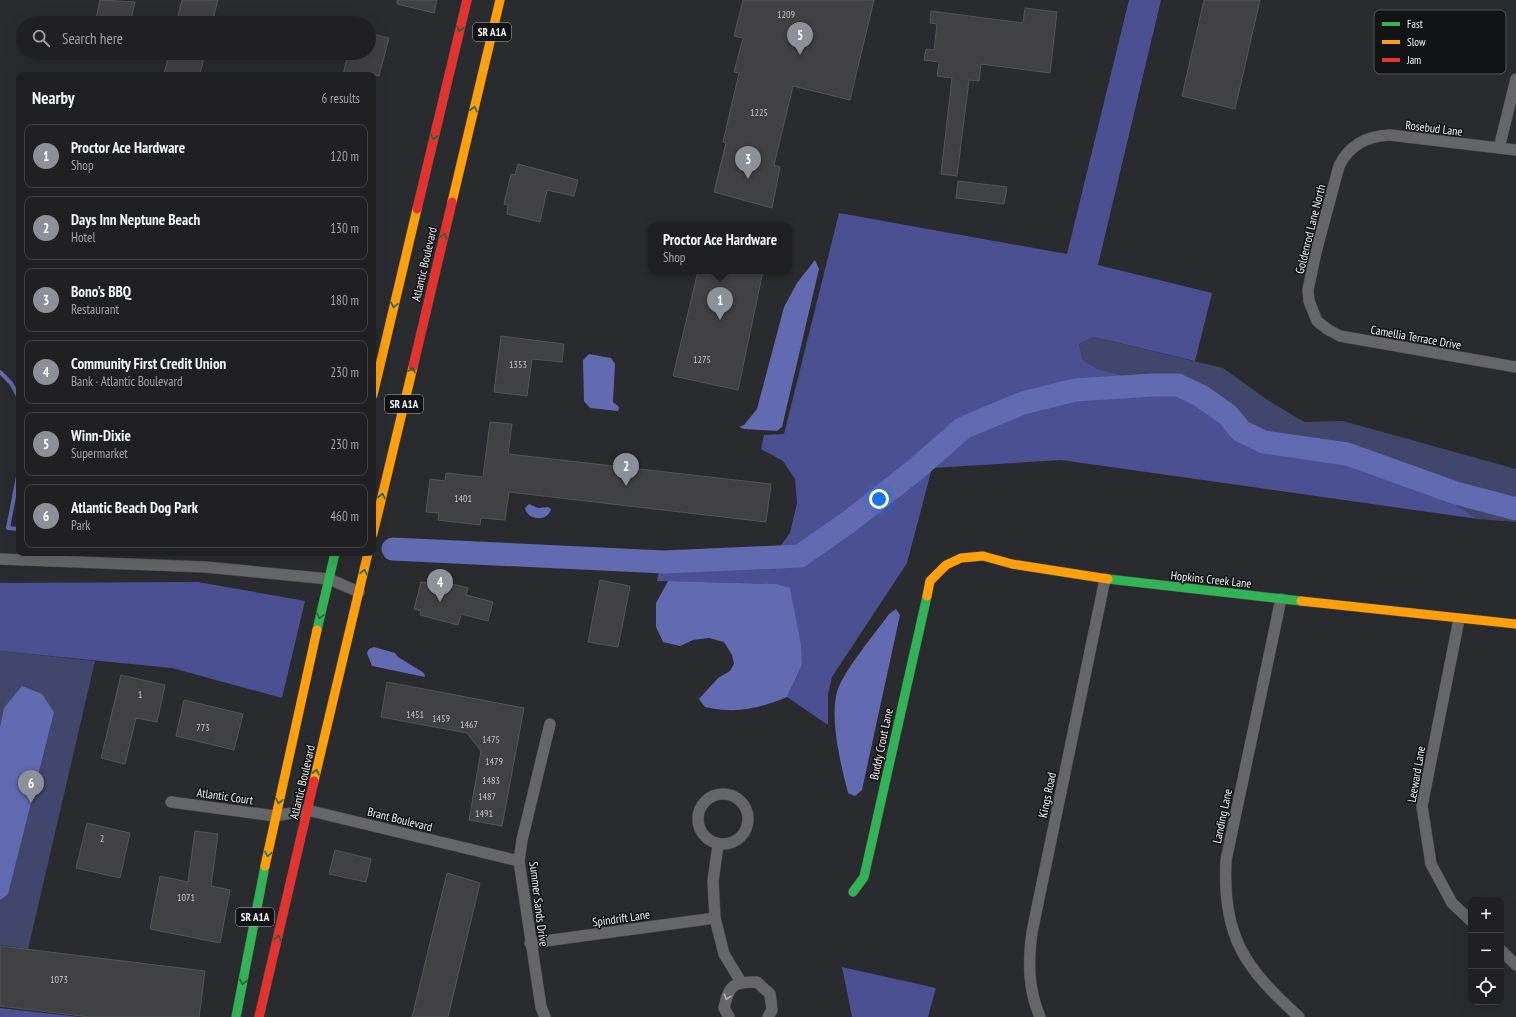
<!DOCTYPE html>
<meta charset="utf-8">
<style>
body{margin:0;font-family:"PT Sans Narrow",sans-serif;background:#2d2d2f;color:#f1f3f6}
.controls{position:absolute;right:12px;bottom:12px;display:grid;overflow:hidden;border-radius:8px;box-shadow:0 4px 16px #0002}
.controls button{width:36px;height:36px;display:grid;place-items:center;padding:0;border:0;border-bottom:1px solid #3d3e40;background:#202022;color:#f1f3f6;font:20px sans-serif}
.you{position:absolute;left:879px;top:499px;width:14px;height:14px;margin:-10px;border:3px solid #fff;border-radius:50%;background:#1a73e8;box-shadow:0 0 0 6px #1a73e833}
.badge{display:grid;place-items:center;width:26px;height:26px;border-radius:50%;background:#8c9099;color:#fff;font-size:13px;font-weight:700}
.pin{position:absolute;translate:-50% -33px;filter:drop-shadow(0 1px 2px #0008)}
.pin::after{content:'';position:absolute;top:21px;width:14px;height:12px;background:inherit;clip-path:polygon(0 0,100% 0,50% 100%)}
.popup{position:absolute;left:648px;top:222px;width:144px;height:52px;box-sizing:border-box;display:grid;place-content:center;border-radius:8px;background:#202022;filter:drop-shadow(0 1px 3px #0005);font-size:13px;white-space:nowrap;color:#a2a3a5}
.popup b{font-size:15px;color:#f1f3f6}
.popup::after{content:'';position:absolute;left:50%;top:100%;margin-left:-8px;border:8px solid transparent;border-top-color:#202022}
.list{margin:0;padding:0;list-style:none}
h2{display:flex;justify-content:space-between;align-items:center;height:52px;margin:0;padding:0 16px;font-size:17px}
h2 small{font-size:13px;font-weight:400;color:#a2a3a5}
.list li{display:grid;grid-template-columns:26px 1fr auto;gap:12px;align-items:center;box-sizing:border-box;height:64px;margin:0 8px 8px;padding:0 8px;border:1px solid #3d3e40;border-radius:8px}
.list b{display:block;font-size:15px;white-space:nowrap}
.list p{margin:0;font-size:13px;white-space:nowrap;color:#a2a3a5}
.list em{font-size:13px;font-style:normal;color:#a2a3a5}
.icon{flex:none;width:22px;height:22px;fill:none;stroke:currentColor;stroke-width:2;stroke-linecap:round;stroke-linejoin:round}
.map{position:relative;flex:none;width:1516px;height:1017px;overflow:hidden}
.search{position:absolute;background:#202022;box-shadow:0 4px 16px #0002;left:16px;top:16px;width:360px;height:44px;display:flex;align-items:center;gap:10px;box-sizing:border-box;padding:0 14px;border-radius:22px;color:#a2a3a5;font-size:15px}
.panel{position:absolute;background:#202022;box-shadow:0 4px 16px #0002;left:16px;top:72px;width:360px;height:484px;border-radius:8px}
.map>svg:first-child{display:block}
.green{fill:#40466c}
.forest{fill:#4b5093}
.water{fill:#626ab1}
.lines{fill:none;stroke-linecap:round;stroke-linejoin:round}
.stream{stroke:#626ab1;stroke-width:4}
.river{stroke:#626ab1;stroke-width:23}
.building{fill:#414143;stroke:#545558}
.street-casing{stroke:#49494b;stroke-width:12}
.fast-casing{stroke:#49494b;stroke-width:10}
.slow-casing{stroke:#49494b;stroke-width:10}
.jam-casing{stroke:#49494b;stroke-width:10}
.street{stroke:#666669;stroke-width:11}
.fast{stroke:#30b455;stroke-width:9}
.slow{stroke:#ff9f0a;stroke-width:9}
.jam{stroke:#e5322d;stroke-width:9}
.oneway{stroke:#216435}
.oneway2{stroke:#b4b4b7}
.labels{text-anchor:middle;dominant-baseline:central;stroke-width:3;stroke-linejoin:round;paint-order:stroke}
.number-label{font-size:10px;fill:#c6c6ca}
.shield{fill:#121315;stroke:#b0b0b3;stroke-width:1}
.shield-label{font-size:11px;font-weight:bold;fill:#f3f3f7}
.street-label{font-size:12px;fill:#f3f3f7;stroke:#121315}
.key{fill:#121315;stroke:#565659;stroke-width:1}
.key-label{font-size:11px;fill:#f3f3f7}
</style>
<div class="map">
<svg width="1516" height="1017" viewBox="0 0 1516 1017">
<rect width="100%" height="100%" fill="#2a2b2e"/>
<g class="green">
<path d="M1094,337L1223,368L1266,399L1304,422L1343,421L1516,469V522L1478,519L1452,502L1399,482L1251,442L1226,423L1098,369L1083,360L1079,344Z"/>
<path d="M0,651L95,661L28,949L0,945Z"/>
</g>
<g class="forest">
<path d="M1129,0H1161L1098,265L1212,293L1195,361L1094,337L1079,344L1083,360L1098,369L1158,386L1226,423L1251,442L1280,449L1339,457L1452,502L1478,519L1061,460L932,468L907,563L832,677L828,694V725L787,697L802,665L776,584L657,581L662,557L776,552L790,533L797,503L795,479L783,461L761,449L764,435L784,434L839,213L1067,254Z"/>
<path d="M198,582L305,601L282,698L172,668L0,651V583Z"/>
<path d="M842,967L936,988L928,1017H852Z"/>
<path d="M0,1008L80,1017H0Z"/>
</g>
<g class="water">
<path d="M815,260L819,269L782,427L777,431L744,429L739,427L744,425L757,409L784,307L797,283Z"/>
<path d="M589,354L611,358L615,364L613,402L619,407L618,411L590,408L584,401L583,360Z"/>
<path d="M529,504L538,508L548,507L551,509C548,522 528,521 525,508Z"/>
<path d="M668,581L776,584L790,588L801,645L802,665L787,697C758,709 737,714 705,707L699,699L718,678L730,671L734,664L732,655L724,642L709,638L693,640L680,646L663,642L656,627V603Z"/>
<path d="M896,609L900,615L862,790L855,796L848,793C841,765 826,708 841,682C854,658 873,636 889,614Z"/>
<path d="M374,647L395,653L398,657L424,673L425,677L372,666L367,653L369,649Z"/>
<path d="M22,686L42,694L54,712L8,894L0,900V728L4,708Z"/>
</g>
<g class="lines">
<g class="stream">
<path d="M0,372L11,383L19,398"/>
<path d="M19,471L8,528L19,529"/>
</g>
<path class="river" d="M393,549L664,562L800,556L850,521L915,470L963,428L1023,403L1075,390L1153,385H1178L1201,396L1228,415L1241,431L1264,442L1347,454L1456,493L1516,509"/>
</g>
<g class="building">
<path d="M100,0L135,2L130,23H95Z"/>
<path d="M182,0H218L212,23H176Z"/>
<path d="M397,0H437L434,13L397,4Z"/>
<path d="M743,0H874L850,100L793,86L774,165L780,167L772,208L714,192L726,143L723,142L739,73L734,72L743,38L734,36Z"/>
<path d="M1204,0H1260L1235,109L1182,96Z"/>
<path d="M1025,8L1057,12L1050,73L981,64L979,81L969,80L957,176L941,174L952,78L937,76L939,62L924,60L926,49L934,50L937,24L930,23L931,11L1023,23Z"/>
<path d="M369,33L389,38L379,76L364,72V75H343L348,53H369Z"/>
<path d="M169,53H205L200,75H164Z"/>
<path d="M518,164L578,180L574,196L547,190L540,222L507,214L508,205L504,204L511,174L515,175Z"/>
<path d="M958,181L1007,187L1004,204L956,198Z"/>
<path d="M698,271H763L738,390L673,376Z"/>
<path d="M501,336L564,344L562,362L532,359L527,396L494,392Z"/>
<path d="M490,422L512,424L508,454L771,484L766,522L509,492L505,520L481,518L480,525L438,520L439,513L426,512L430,479L445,481L446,473L483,477Z"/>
<path d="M428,578L468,588L466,595L493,602L488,621L461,614L458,625L420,615L421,611L414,609L421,582L427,583Z"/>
<path d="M600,580L630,586L618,647L588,642Z"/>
<path d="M121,675L165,685L157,722L136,718L125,764L101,758Z"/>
<path d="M387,682L524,708L502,826L469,820L481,751L467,733L381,717Z"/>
<path d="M184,700L243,714L234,750L176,736Z"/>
<path d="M87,823L130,833L120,878L76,868Z"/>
<path d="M195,831L218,834L211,886L230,890L220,943L150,929L160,876L188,882Z"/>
<path d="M335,850L371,859L366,882L329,874Z"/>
<path d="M447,873L480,883L448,1017H412Z"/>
<path d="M0,946L205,971L199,1017H89L0,1006Z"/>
</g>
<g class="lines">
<g class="street-casing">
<g id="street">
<path d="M1499,148L1516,79"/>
<path d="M1516,150L1390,135C1367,136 1349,145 1339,166L1316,252L1308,290L1309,301L1317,321L1327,329L1340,336L1516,367"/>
<path d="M0,559L206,567L329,579L359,592"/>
<path d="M1281,599L1226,860C1222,937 1245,968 1299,1017"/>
<path d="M1459,619L1422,806L1431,864L1452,903L1471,921"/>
<circle cx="723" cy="819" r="25"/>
<path d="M171,802L275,816L307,810L519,861"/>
<path d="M718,845L713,881L715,918L724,954L741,982"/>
<path d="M530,943L715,918"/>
<path d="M1501,950L1516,965"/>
<path d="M545,1017L541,1007L519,861L522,840L550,724"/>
<path d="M729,1017L724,1008C729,985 733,982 757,982L770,994L772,1010L768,1017"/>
<path d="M1040,1017C1028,989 1028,962 1032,932L1105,579"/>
</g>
</g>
<g class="fast-casing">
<g id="fast">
<path d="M1108,579L1301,601"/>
<path d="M317,630L335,553"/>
<path d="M853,892L864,877L927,596"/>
<path d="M236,1017L265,866"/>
</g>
</g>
<g class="slow-casing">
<g id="slow">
<path d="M452,202L500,0"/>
<path d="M373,395L417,209"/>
<path d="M373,534L413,367"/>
<path d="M927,596L930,581L946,565L961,558L983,556L1012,564L1108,579"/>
<path d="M1301,601L1516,624"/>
<path d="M314,781L368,553"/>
<path d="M265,866L317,630"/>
</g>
</g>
<g class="jam-casing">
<g id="jam">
<path d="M417,209L467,0"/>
<path d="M413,367L452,202"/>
<path d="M259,1017L314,781"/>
</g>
</g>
<use href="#street" class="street"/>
<use href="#fast" class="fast"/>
<use href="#slow" class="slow"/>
<use href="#jam" class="jam"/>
</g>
<defs><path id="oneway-chevron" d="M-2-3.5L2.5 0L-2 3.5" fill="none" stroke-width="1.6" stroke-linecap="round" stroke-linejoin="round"/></defs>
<g class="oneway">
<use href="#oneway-chevron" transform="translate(460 29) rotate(103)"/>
<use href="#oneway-chevron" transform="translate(474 109) rotate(-77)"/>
<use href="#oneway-chevron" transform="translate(434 137) rotate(103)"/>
<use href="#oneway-chevron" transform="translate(444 236) rotate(-77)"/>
<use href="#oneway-chevron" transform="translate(394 305) rotate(103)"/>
<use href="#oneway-chevron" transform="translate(412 370) rotate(-77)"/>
<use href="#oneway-chevron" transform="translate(382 496) rotate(-77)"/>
<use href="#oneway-chevron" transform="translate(364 572) rotate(-77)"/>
<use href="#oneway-chevron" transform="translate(320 616) rotate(103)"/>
<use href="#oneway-chevron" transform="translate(316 772) rotate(-77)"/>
<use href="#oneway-chevron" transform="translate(279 801) rotate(102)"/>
<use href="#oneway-chevron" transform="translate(268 854) rotate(101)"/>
<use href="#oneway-chevron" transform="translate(278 938) rotate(-77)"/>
<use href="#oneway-chevron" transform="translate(243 982) rotate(101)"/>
</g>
<use class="oneway2" href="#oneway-chevron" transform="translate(727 997) rotate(108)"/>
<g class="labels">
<g class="number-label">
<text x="786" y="14">1209</text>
<text x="759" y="112">1225</text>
<text x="702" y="359">1275</text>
<text x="518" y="364">1353</text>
<text x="463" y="498">1401</text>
<text x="140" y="694">1</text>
<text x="415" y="714">1451</text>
<text x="441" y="718">1459</text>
<text x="469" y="724">1467</text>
<text x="203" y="727">773</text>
<text x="491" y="739">1475</text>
<text x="494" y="761">1479</text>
<text x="491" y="780">1483</text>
<text x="487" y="796">1487</text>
<text x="484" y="813">1491</text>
<text x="102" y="838">2</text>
<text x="186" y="897">1071</text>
<text x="59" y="979">1073</text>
</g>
<g class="shield">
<rect x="473" y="23" width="38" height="18" rx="3"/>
<rect x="385" y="395" width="38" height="18" rx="3"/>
<rect x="236" y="908" width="38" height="18" rx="3"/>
</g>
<g class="shield-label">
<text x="492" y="32">SR A1A</text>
<text x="404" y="404">SR A1A</text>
<text x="255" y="917">SR A1A</text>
</g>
<g class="street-label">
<text transform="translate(1434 128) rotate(7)">Rosebud Lane</text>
<text transform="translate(1310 229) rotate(-76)">Goldenrod Lane North</text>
<text transform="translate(424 264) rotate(-77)">Atlantic Boulevard</text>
<text transform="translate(1416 337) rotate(10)">Camellia Terrace Drive</text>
<text transform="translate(1211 579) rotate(6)">Hopkins Creek Lane</text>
<text transform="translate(881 744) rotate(-78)">Buddy Crout Lane</text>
<text transform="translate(1416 774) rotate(-80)">Leeward Lane</text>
<text transform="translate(302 782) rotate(-77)">Atlantic Boulevard</text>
<text transform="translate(1047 795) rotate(-78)">Kings Road</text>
<text transform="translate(225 796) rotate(8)">Atlantic Court</text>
<text transform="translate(1222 816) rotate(-78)">Landing Lane</text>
<text transform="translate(400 819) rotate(14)">Brant Boulevard</text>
<text transform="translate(539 904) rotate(83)">Summer Sands Drive</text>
<text transform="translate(621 918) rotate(-8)">Spindrift Lane</text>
</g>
</g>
<rect x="1374" y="10" width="132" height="64" rx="6" class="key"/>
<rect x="1382" y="22" width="18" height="4" fill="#30b455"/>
<rect x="1382" y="40" width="18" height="4" fill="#ff9f0a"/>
<rect x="1382" y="58" width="18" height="4" fill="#e5322d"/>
<g class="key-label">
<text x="1407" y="28">Fast</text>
<text x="1407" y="46">Slow</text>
<text x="1407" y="64">Jam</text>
</g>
</svg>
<div class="controls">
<button>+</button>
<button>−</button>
<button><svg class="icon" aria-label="locate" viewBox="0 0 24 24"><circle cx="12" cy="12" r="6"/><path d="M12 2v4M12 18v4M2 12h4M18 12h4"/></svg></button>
</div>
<div class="you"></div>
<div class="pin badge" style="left:720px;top:320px">1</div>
<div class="popup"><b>Proctor Ace Hardware</b>Shop</div>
<div class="pin badge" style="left:626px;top:486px">2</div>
<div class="pin badge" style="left:748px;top:179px">3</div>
<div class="pin badge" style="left:440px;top:602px">4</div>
<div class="pin badge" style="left:800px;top:55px">5</div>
<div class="pin badge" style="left:31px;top:803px">6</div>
<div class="search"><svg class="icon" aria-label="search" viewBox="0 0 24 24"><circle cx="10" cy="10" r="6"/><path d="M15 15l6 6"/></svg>Search here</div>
<section class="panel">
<h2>Nearby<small>6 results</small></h2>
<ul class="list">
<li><span class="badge">1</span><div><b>Proctor Ace Hardware</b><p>Shop</p></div><em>120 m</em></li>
<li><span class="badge">2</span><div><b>Days Inn Neptune Beach</b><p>Hotel</p></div><em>130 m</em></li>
<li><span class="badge">3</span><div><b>Bono's BBQ</b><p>Restaurant</p></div><em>180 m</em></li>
<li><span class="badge">4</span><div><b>Community First Credit Union</b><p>Bank · Atlantic Boulevard</p></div><em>230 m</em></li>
<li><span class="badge">5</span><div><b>Winn-Dixie</b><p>Supermarket</p></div><em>230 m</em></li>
<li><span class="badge">6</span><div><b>Atlantic Beach Dog Park</b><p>Park</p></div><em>460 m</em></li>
</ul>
</section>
</div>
